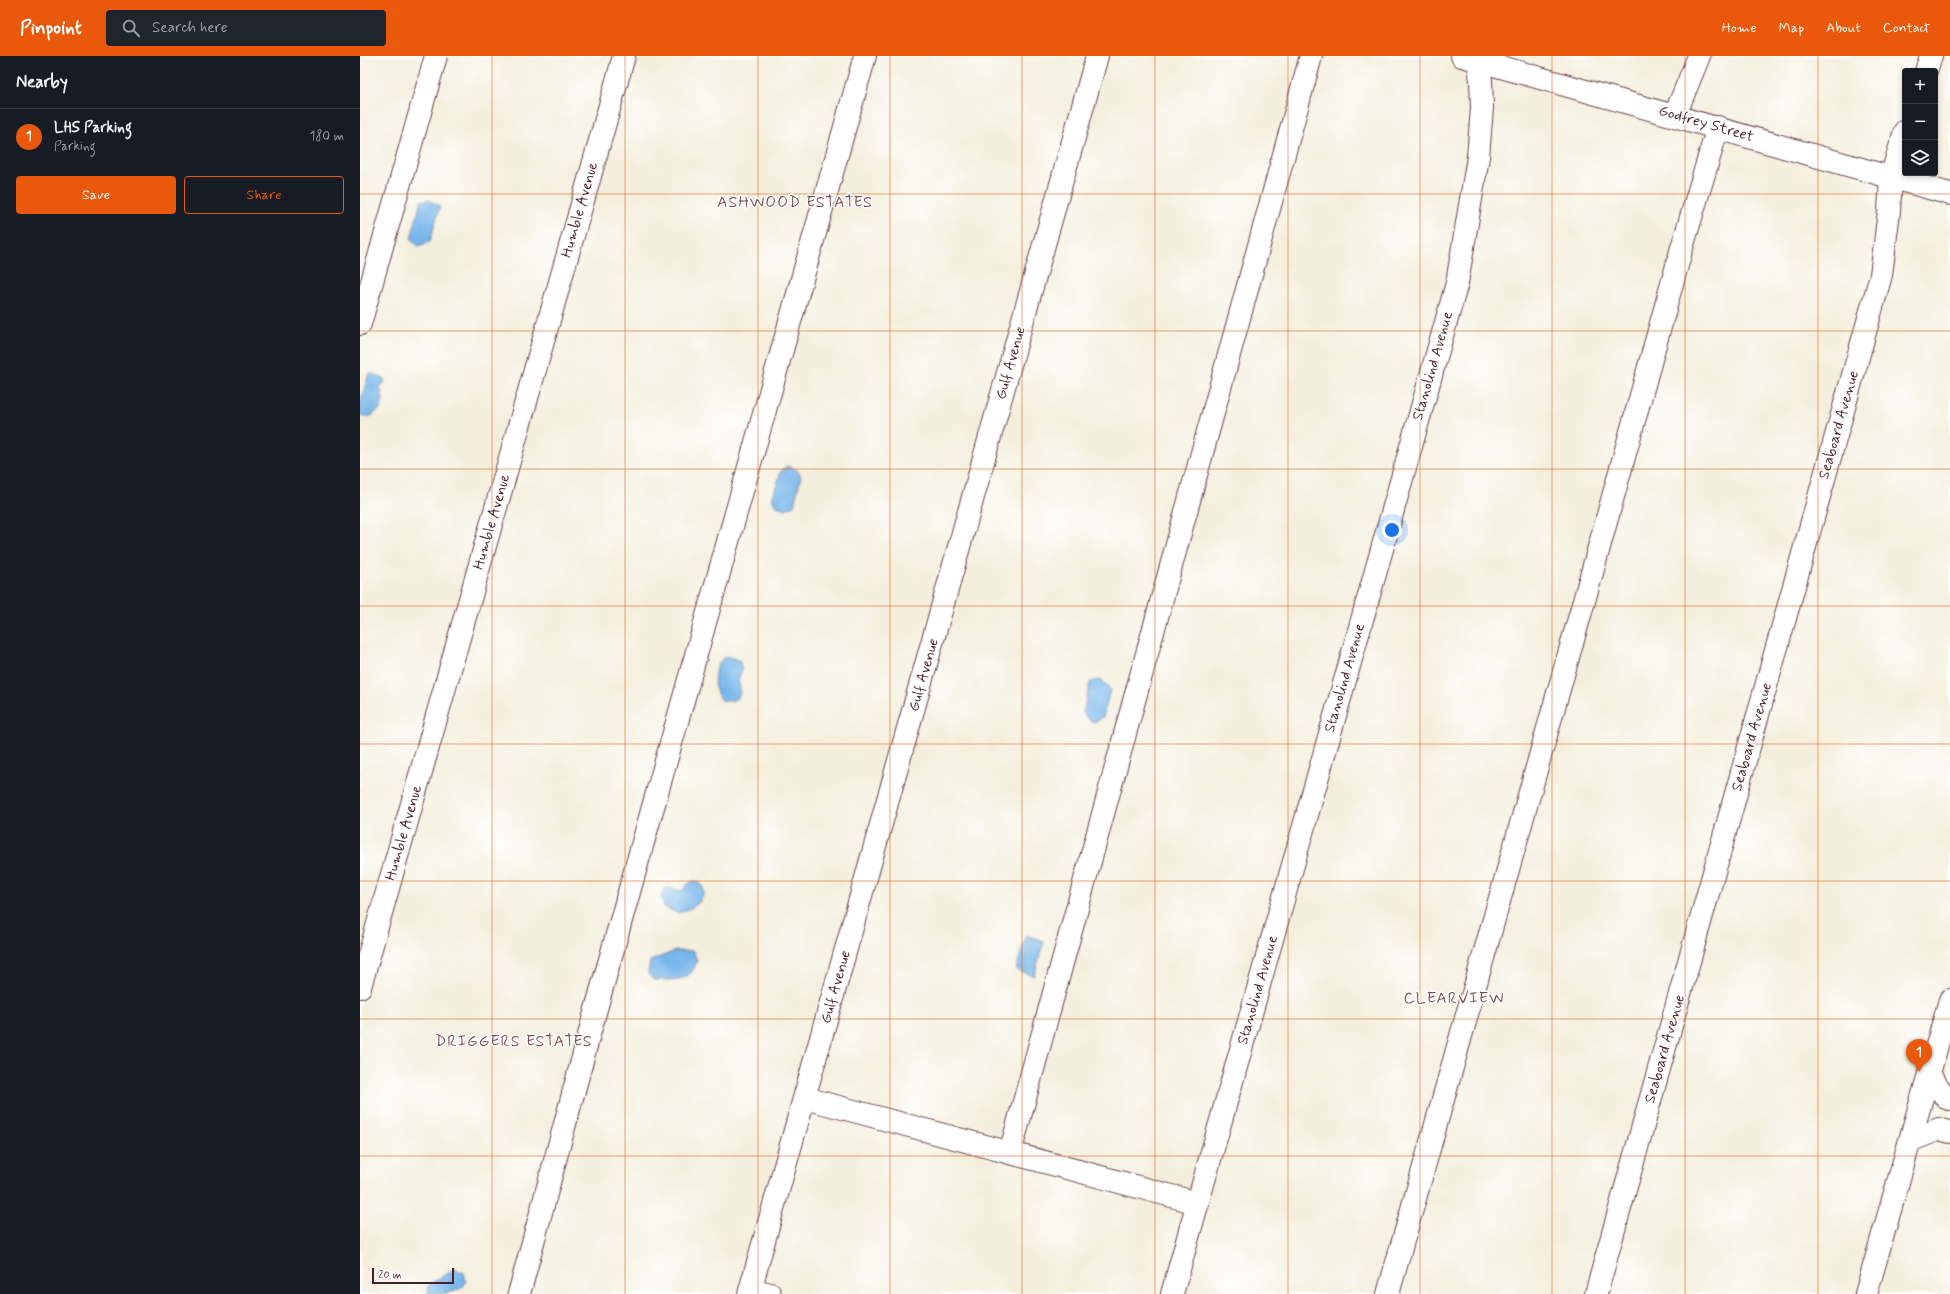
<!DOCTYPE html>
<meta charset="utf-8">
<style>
body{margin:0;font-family:Mynerve,sans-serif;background:#20242c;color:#f1f3f6}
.controls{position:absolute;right:12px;top:12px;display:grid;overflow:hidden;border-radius:4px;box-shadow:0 2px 6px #0003}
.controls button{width:36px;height:36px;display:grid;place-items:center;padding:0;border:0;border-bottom:1px solid #363941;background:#171b24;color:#f1f3f6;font:20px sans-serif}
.scale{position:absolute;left:12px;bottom:10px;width:82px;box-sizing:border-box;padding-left:4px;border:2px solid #4a1f2b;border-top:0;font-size:11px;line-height:14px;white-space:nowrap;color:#4a1f2b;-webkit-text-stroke:3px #fff;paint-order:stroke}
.you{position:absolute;left:1032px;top:474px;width:14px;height:14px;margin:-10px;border:3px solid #fff;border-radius:50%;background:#1a73e8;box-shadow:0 0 0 6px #1a73e833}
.badge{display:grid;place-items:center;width:26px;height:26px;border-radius:50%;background:#ea580c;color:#fff;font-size:13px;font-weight:700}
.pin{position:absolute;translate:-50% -33px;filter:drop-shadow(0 1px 2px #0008)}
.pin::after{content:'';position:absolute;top:21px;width:14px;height:12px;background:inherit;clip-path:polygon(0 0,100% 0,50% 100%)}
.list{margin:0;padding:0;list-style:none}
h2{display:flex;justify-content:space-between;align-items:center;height:52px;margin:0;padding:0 16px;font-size:17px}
h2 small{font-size:13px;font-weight:400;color:#9ea1a6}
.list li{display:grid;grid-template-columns:26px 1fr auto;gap:12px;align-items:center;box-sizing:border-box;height:56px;padding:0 16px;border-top:1px solid #363941}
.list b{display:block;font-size:15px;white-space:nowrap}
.list p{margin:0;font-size:13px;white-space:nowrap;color:#9ea1a6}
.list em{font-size:13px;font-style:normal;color:#9ea1a6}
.actions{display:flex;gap:8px;padding:12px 16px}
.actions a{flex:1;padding:9px 0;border:1px solid #ea580c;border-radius:4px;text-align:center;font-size:14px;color:#ea580c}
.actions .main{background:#ea580c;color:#fff}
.icon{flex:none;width:22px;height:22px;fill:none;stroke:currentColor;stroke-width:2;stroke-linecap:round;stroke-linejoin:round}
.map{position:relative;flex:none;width:1590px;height:1238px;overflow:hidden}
header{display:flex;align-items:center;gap:24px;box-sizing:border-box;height:56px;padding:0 20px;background:#ea580c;color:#fff}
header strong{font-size:19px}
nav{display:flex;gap:22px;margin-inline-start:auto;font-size:14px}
.search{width:280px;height:36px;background:#20242c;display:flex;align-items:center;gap:10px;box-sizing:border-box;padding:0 14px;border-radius:4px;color:#9ea1a6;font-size:15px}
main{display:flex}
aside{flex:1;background:#171b24}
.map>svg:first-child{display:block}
.water{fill:#76b6ea;stroke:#606a8a}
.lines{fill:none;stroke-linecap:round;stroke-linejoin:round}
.minor-casing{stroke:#643e46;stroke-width:24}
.minor{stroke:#fff;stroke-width:22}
.grid{fill:none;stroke:#e8590c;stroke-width:1;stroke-opacity:0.55}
.labels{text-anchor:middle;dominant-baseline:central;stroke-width:3;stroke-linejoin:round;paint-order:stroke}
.street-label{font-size:15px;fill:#4a1f2b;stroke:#fff}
.neighbourhood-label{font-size:16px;letter-spacing:1px;fill:#794d4f;stroke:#fff}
</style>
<header>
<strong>Pinpoint</strong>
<div class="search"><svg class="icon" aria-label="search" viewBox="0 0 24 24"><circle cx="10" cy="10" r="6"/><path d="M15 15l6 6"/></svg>Search here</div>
<nav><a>Home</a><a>Map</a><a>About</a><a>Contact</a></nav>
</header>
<main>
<aside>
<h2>Nearby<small></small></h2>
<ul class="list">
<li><span class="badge">1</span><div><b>LHS Parking</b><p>Parking</p></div><em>180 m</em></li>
</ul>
<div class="actions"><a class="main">Save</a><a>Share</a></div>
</aside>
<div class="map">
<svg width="1590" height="1238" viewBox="0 0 1590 1238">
<rect width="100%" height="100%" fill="#fff"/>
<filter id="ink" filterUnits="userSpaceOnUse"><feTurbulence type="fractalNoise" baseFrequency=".025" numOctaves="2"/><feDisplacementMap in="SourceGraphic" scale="8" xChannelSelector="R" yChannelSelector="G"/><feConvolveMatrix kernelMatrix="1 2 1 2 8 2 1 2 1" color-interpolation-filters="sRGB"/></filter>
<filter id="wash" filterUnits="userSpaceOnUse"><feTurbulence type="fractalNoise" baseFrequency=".012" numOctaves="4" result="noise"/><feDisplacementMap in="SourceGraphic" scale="16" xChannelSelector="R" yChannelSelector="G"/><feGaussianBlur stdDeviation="0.9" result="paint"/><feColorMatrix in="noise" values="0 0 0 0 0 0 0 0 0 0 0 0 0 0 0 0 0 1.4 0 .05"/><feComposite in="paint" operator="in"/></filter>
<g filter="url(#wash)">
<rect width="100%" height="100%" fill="#f4efdd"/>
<g class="water">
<path d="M69,144L80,150L70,186L58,190L51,182L61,145Z"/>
<path d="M9,317L23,322L25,326L20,331L23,343L21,352L11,360L5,361L0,358V347Z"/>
<path d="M427,410L437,414L441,420L434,449L426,453L416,450L412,443L421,415Z"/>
<path d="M366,600L379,604L382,614L378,624C381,633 382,642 371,645H363C350,635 352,609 366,600Z"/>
<path d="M739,624L744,626L750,634L743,661L735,666L729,664L723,657L730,626Z"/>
<path d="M334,825L340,827C352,843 331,854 317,857L304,851L301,840L304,833L309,832L321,835L329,827Z"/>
<path d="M666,879L684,885L674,920L656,914Z"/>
<path d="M315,895H333L337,904C331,928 314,923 293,924L288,917L290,905Z"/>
<path d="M95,1213L104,1217C113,1238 81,1238 68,1238L69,1229L71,1227Z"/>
</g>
</g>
<g filter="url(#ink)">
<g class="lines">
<g class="minor-casing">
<g id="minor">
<path d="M1102,0L1590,138"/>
<path d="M1566,15L1571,0"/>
<path d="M1315,59L1339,0"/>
<path d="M0,268L76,0"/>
<path d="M0,931L264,0"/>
<path d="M1569,1018L1586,1042L1590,1043"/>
<path d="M445,1042L838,1147"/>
<path d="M1550,1085L1579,1073L1590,1076"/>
<path d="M650,1097L951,0"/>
<path d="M391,1233L410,1238"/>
<path d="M159,1238L236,953L505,0"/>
<path d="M389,1238L737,0"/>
<path d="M812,1238L1097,227L1118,101L1122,52L1121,24L1118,4L1119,0"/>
<path d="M1028,1238L1233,513L1321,195L1358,71"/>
<path d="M1236,1238L1521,219L1529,155L1531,121L1545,75"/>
<path d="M1506,1238L1590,944"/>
</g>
</g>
<use href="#minor" class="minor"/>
</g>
</g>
<path class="grid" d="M132,0V1238M265,0V1238M398,0V1238M530,0V1238M662,0V1238M795,0V1238M928,0V1238M1060,0V1238M1192,0V1238M1325,0V1238M1458,0V1238M0,138H1590M0,275H1590M0,413H1590M0,550H1590M0,688H1590M0,825H1590M0,963H1590M0,1100H1590"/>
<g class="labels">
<g class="street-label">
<text transform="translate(1346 68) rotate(16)">Godfrey Street</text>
<text transform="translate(220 154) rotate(-74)">Humble Avenue</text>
<text transform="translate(651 307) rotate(-74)">Gulf Avenue</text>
<text transform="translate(1073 310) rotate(-74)">Stanolind Avenue</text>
<text transform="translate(1479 369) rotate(-74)">Seaboard Avenue</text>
<text transform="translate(132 466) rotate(-74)">Humble Avenue</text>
<text transform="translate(564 619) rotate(-74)">Gulf Avenue</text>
<text transform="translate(985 622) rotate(-74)">Stanolind Avenue</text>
<text transform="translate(1392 681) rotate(-74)">Seaboard Avenue</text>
<text transform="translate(44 777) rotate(-74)">Humble Avenue</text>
<text transform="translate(476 931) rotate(-74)">Gulf Avenue</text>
<text transform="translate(898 934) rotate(-74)">Stanolind Avenue</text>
<text transform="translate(1305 993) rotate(-74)">Seaboard Avenue</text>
</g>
<g class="neighbourhood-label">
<text x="435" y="146">ASHWOOD ESTATES</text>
<text x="1094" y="942">CLEARVIEW</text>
<text x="154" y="985">DRIGGERS ESTATES</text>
</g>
</g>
</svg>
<div class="controls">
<button>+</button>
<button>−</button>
<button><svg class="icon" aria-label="layers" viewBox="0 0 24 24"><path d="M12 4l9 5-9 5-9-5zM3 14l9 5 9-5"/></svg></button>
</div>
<div class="scale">20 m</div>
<div class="you"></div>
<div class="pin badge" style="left:1559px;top:1016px">1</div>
</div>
</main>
